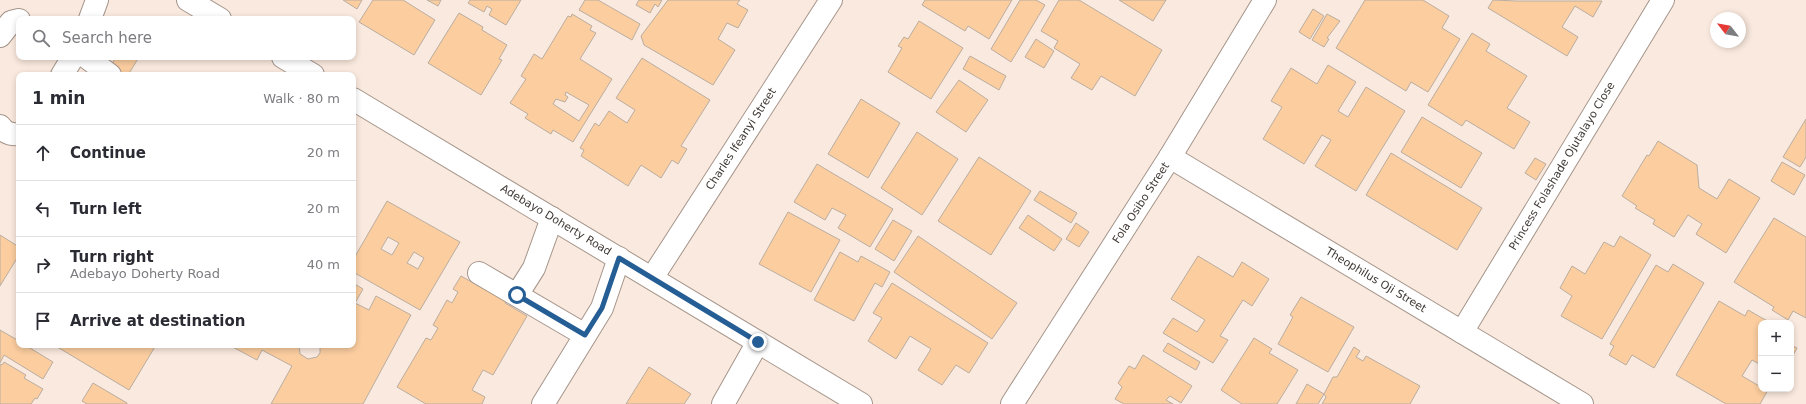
<!DOCTYPE html>
<meta charset="utf-8">
<style>
body{margin:0;font-family:"DejaVu Sans",sans-serif;background:#f7f7f7;color:#2b2b33}
.controls{position:absolute;right:12px;bottom:12px;display:grid;overflow:hidden;border-radius:8px;box-shadow:0 2px 6px #0003}
.controls button{width:36px;height:36px;display:grid;place-items:center;padding:0;border:0;border-bottom:1px solid #e1e1e2;background:#fff;color:#2b2b33;font:20px sans-serif}
.compass{position:absolute;left:1710px;top:12px;width:36px;height:36px;border-radius:50%;background:#fff;box-shadow:0 2px 6px #0003;rotate:301deg}
.stop{position:absolute;width:12px;height:12px;margin:-9px;border:3px solid #255d95;border-radius:50%;background:#fff}
.stop.end{background:#255d95;border-color:#fff;box-shadow:0 1px 4px #0008}
.list{margin:0;padding:0;list-style:none}
h2{display:flex;justify-content:space-between;align-items:center;height:52px;margin:0;padding:0 16px;font-size:17px}
h2 small{font-size:13px;font-weight:400;color:#7c7c81}
.list li{display:grid;grid-template-columns:26px 1fr auto;gap:12px;align-items:center;box-sizing:border-box;height:56px;padding:0 16px;border-top:1px solid #e1e1e2}
.list b{display:block;font-size:15px;white-space:nowrap}
.list p{margin:0;font-size:13px;white-space:nowrap;color:#7c7c81}
.list em{font-size:13px;font-style:normal;color:#7c7c81}
.icon{flex:none;width:22px;height:22px;fill:none;stroke:currentColor;stroke-width:2;stroke-linecap:round;stroke-linejoin:round}
.map{position:relative;flex:none;width:1806px;height:404px;overflow:hidden}
.search{position:absolute;background:#fff;box-shadow:0 2px 6px #0003;left:16px;top:16px;width:340px;height:44px;display:flex;align-items:center;gap:10px;box-sizing:border-box;padding:0 14px;border-radius:8px;color:#7c7c81;font-size:15px}
.panel{position:absolute;background:#fff;box-shadow:0 2px 6px #0003;left:16px;top:72px;width:340px;height:276px;border-radius:8px}
.map>svg:first-child{display:block}
.building{fill:#fbcd9f;stroke:#baada0;fill-rule:evenodd}
.lines{fill:none;stroke-linecap:round;stroke-linejoin:round}
.minor-casing{stroke:#a5958b;stroke-width:24}
.minor{stroke:#fff;stroke-width:22}
.route{stroke:#255d95;stroke-width:5}
.labels{text-anchor:middle;dominant-baseline:central;stroke-width:3;stroke-linejoin:round;paint-order:stroke}
.street-label{font-size:11px;fill:#403935;stroke:#fff}
</style>
<div class="map">
<svg width="1806" height="404" viewBox="0 0 1806 404">
<rect width="100%" height="100%" fill="#fae9de"/>
<g class="building">
<path d="M343,0H362L357,9Z"/>
<path d="M373,0H403L435,20L414,55L359,22Z"/>
<path d="M427,0H441L438,6Z"/>
<path d="M470,0H521L506,25L489,15L492,9L487,6L484,12L468,3Z"/>
<path d="M585,0H598L640,24L632,40L579,10Z"/>
<path d="M639,0H662L658,7L655,4L650,13L636,5Z"/>
<path d="M668,0H740L737,4L748,10L738,28L727,23L718,39L735,50L713,85L644,45L641,36Z"/>
<path d="M925,0H1012L989,39L968,26L965,31L922,5Z"/>
<path d="M1020,0H1036L1045,5L1011,62L991,49Z"/>
<path d="M1059,0H1079L1162,50L1135,96L1101,76L1092,90L1071,78L1080,64L1054,48L1058,41L1041,31Z"/>
<path d="M1119,0H1166L1153,21Z"/>
<path d="M1365,0H1423L1449,16L1442,28L1460,39L1428,92L1411,82L1406,91L1336,48Z"/>
<path d="M1493,0L1516,1H1602L1593,17L1575,6L1562,27L1578,37L1567,56L1488,8Z"/>
<path d="M1313,9L1324,16L1310,39L1299,32Z"/>
<path d="M459,13L483,27L482,30L507,45L499,59L502,60L481,95L428,63Z"/>
<path d="M572,14L592,26L590,30L596,33L580,59L612,79L573,142L553,130L551,134L525,118L528,114L510,103L526,79L521,76L534,54L542,59L568,16L571,17ZM566,92L589,105L579,121L553,104L556,99L565,102L568,97L565,95Z"/>
<path d="M1327,14L1340,21L1327,38L1329,39L1324,47L1312,40Z"/>
<path d="M919,21L963,48L931,99L888,72L902,48L898,46L904,37L908,39Z"/>
<path d="M1472,33L1490,44L1486,51L1527,76L1507,108L1530,122L1514,149L1466,120L1462,126L1428,105Z"/>
<path d="M1036,39L1054,51L1044,68L1025,57Z"/>
<path d="M970,56L1006,76L999,90L963,69Z"/>
<path d="M116,57H139L128,75H114L108,71Z"/>
<path d="M642,58L710,100L681,146L687,149L678,164L672,160L661,178L641,165L628,186L581,156L584,150L580,148L595,123L599,126L609,111L627,123L635,110L616,98Z"/>
<path d="M1328,65L1356,82L1338,111L1348,117L1366,87L1405,111L1356,191L1315,166L1331,140L1322,135L1304,164L1263,139L1282,107L1271,101L1291,68L1317,84Z"/>
<path d="M959,80L988,100L966,132L936,112Z"/>
<path d="M861,99L900,123L868,178L828,154Z"/>
<path d="M1422,117L1482,153L1461,188L1401,152Z"/>
<path d="M1806,119V157L1800,167L1783,157Z"/>
<path d="M917,132L958,159L922,215L881,188Z"/>
<path d="M1658,141L1697,165L1699,188L1717,199L1729,179L1760,198L1726,253L1696,234L1702,224L1688,215L1674,237L1653,224L1655,220L1635,208L1637,206L1622,196L1647,155L1649,156Z"/>
<path d="M1391,153L1482,208L1457,250L1366,195Z"/>
<path d="M979,157L1031,191L991,255L938,221Z"/>
<path d="M1535,158L1546,164L1536,180L1525,173Z"/>
<path d="M1782,162L1805,175L1794,195L1771,181Z"/>
<path d="M817,164L893,209L870,247L838,228L846,215L832,208L825,220L794,202Z"/>
<path d="M1040,191L1077,213L1071,223L1034,200Z"/>
<path d="M387,201L460,242L420,310L353,272V260ZM388,237L399,243L392,255L381,249ZM414,252L424,258L418,269L407,263Z"/>
<path d="M788,212L840,240L811,292L759,264Z"/>
<path d="M1028,215L1062,239L1054,251L1019,228Z"/>
<path d="M1774,218L1806,237V318L1793,311L1788,320L1772,310L1774,307L1734,282Z"/>
<path d="M893,220L912,231L894,261L875,249Z"/>
<path d="M1076,223L1089,232L1079,247L1066,239Z"/>
<path d="M0,235L19,247V255L0,286Z"/>
<path d="M918,236L1017,303L992,339L894,272Z"/>
<path d="M1620,236L1651,255L1602,339L1561,316L1572,296L1560,288L1572,266L1585,274L1604,242L1614,247Z"/>
<path d="M840,252L858,262L861,256L890,272L882,287L875,283L854,321L814,300Z"/>
<path d="M1198,256L1233,277L1242,262L1269,279L1252,306L1243,300L1220,336L1228,340L1213,363L1163,333L1173,318L1197,332L1205,320L1171,299Z"/>
<path d="M1673,264L1704,283L1654,368L1632,355L1626,365L1609,355L1614,346L1610,344L1656,265L1668,272Z"/>
<path d="M461,276L484,289L486,284L509,297L505,303L527,316L493,375L483,370L472,390L485,397L482,404H426L397,387L426,338L431,340L438,328L433,325L447,300L452,303L458,292L453,289Z"/>
<path d="M353,283L363,289L355,303L369,310L376,296L411,315L363,404H271L292,366L262,350L257,360L229,345H299L300,354L308,359L317,357L320,353V345H353Z"/>
<path d="M892,283L988,343L969,373L956,365L942,385L918,370L931,349L910,336L896,359L868,341L882,318L873,313Z"/>
<path d="M1301,297L1354,327L1328,372L1278,344L1293,317L1290,315Z"/>
<path d="M1719,301L1745,316L1748,310L1771,323H1761V365L1752,360L1742,376L1761,387V389L1768,390L1760,404H1726L1676,375Z"/>
<path d="M0,330L19,341V345H25L53,362L43,379L4,355L0,363Z"/>
<path d="M1254,338L1272,349L1269,353L1298,370L1277,404H1242L1221,390Z"/>
<path d="M1168,343L1200,362L1196,370L1163,351Z"/>
<path d="M54,345H156L129,390Z"/>
<path d="M1791,345L1797,348L1791,359Z"/>
<path d="M1354,347L1360,351L1356,357L1363,361L1366,356L1420,386L1410,404H1322L1326,397L1324,394L1333,377H1337Z"/>
<path d="M1143,355L1192,386L1181,403L1170,396L1166,400L1173,404H1124L1115,399L1122,387L1118,383L1129,366L1135,369Z"/>
<path d="M4,362L26,375L24,378L43,389L37,399L35,398L31,404H0V364L2,365Z"/>
<path d="M649,367L691,394L684,404H626Z"/>
<path d="M93,383L127,403V404H87L82,401Z"/>
<path d="M1307,384L1324,394L1318,404H1296Z"/>
</g>
<g class="lines">
<g class="minor-casing">
<g id="minor">
<path d="M188,0L220,19"/>
<path d="M90,19L97,0"/>
<path d="M0,36L11,22L19,20"/>
<path d="M86,57L110,75"/>
<path d="M283,57L313,75"/>
<path d="M62,75L73,57"/>
<path d="M353,99L861,404"/>
<path d="M0,126C5,133 11,135 19,134"/>
<path d="M1170,157L1582,404"/>
<path d="M479,273L585,335"/>
<path d="M652,278L831,0"/>
<path d="M517,295L534,268L552,218"/>
<path d="M1462,332L1663,0"/>
<path d="M543,404L602,308L619,258"/>
<path d="M723,404L758,342"/>
<path d="M1012,404L1170,157L1265,0"/>
</g>
</g>
<use href="#minor" class="minor"/>
</g>
<g class="lines">
<path class="route" d="M517,295L585,335L602,308L619,258L758,342"/>
</g>
<g class="labels">
<g class="street-label">
<text transform="translate(741 139) rotate(-57)">Charles Ifeanyi Street</text>
<text transform="translate(1562 166) rotate(-59)">Princess Folashade Ojutalayo Close</text>
<text transform="translate(1141 203) rotate(-57)">Fola Osibo Street</text>
<text transform="translate(556 220) rotate(31)">Adebayo Doherty Road</text>
<text transform="translate(1376 280) rotate(31)">Theophilus Oji Street</text>
</g>
</g>
</svg>
<div class="controls">
<button>+</button>
<button>−</button>
</div>
<svg class="compass" viewBox="-18 -18 36 36"><path d="M0-13l5 13h-10z" fill="#e53935"/><path d="M0 13l5-13h-10z" fill="#7c7c81"/></svg>
<div class="stop" style="left:517px;top:295px"></div>
<div class="stop end" style="left:758px;top:342px"></div>
<div class="search"><svg class="icon" aria-label="search" viewBox="0 0 24 24"><circle cx="10" cy="10" r="6"/><path d="M15 15l6 6"/></svg>Search here</div>
<section class="panel">
<h2>1 min<small>Walk · 80 m</small></h2>
<ul class="list">
<li><svg class="icon" aria-label="ahead" viewBox="0 0 24 24"><path d="M12 20V5M6 11l6-6 6 6"/></svg><div><b>Continue</b></div><em>20 m</em></li>
<li><svg class="icon" aria-label="left" viewBox="0 0 24 24"><path d="M17 20v-9H6M10 6l-5 5 5 5"/></svg><div><b>Turn left</b></div><em>20 m</em></li>
<li><svg class="icon" aria-label="right" viewBox="0 0 24 24"><path d="M7 20v-9h11M14 6l5 5-5 5"/></svg><div><b>Turn right</b><p>Adebayo Doherty Road</p></div><em>40 m</em></li>
<li><svg class="icon" aria-label="arrive" viewBox="0 0 24 24"><path d="M6 21V4h12l-3 4 3 4H6"/></svg><div><b>Arrive at destination</b></div></li>
</ul>
</section>
</div>
